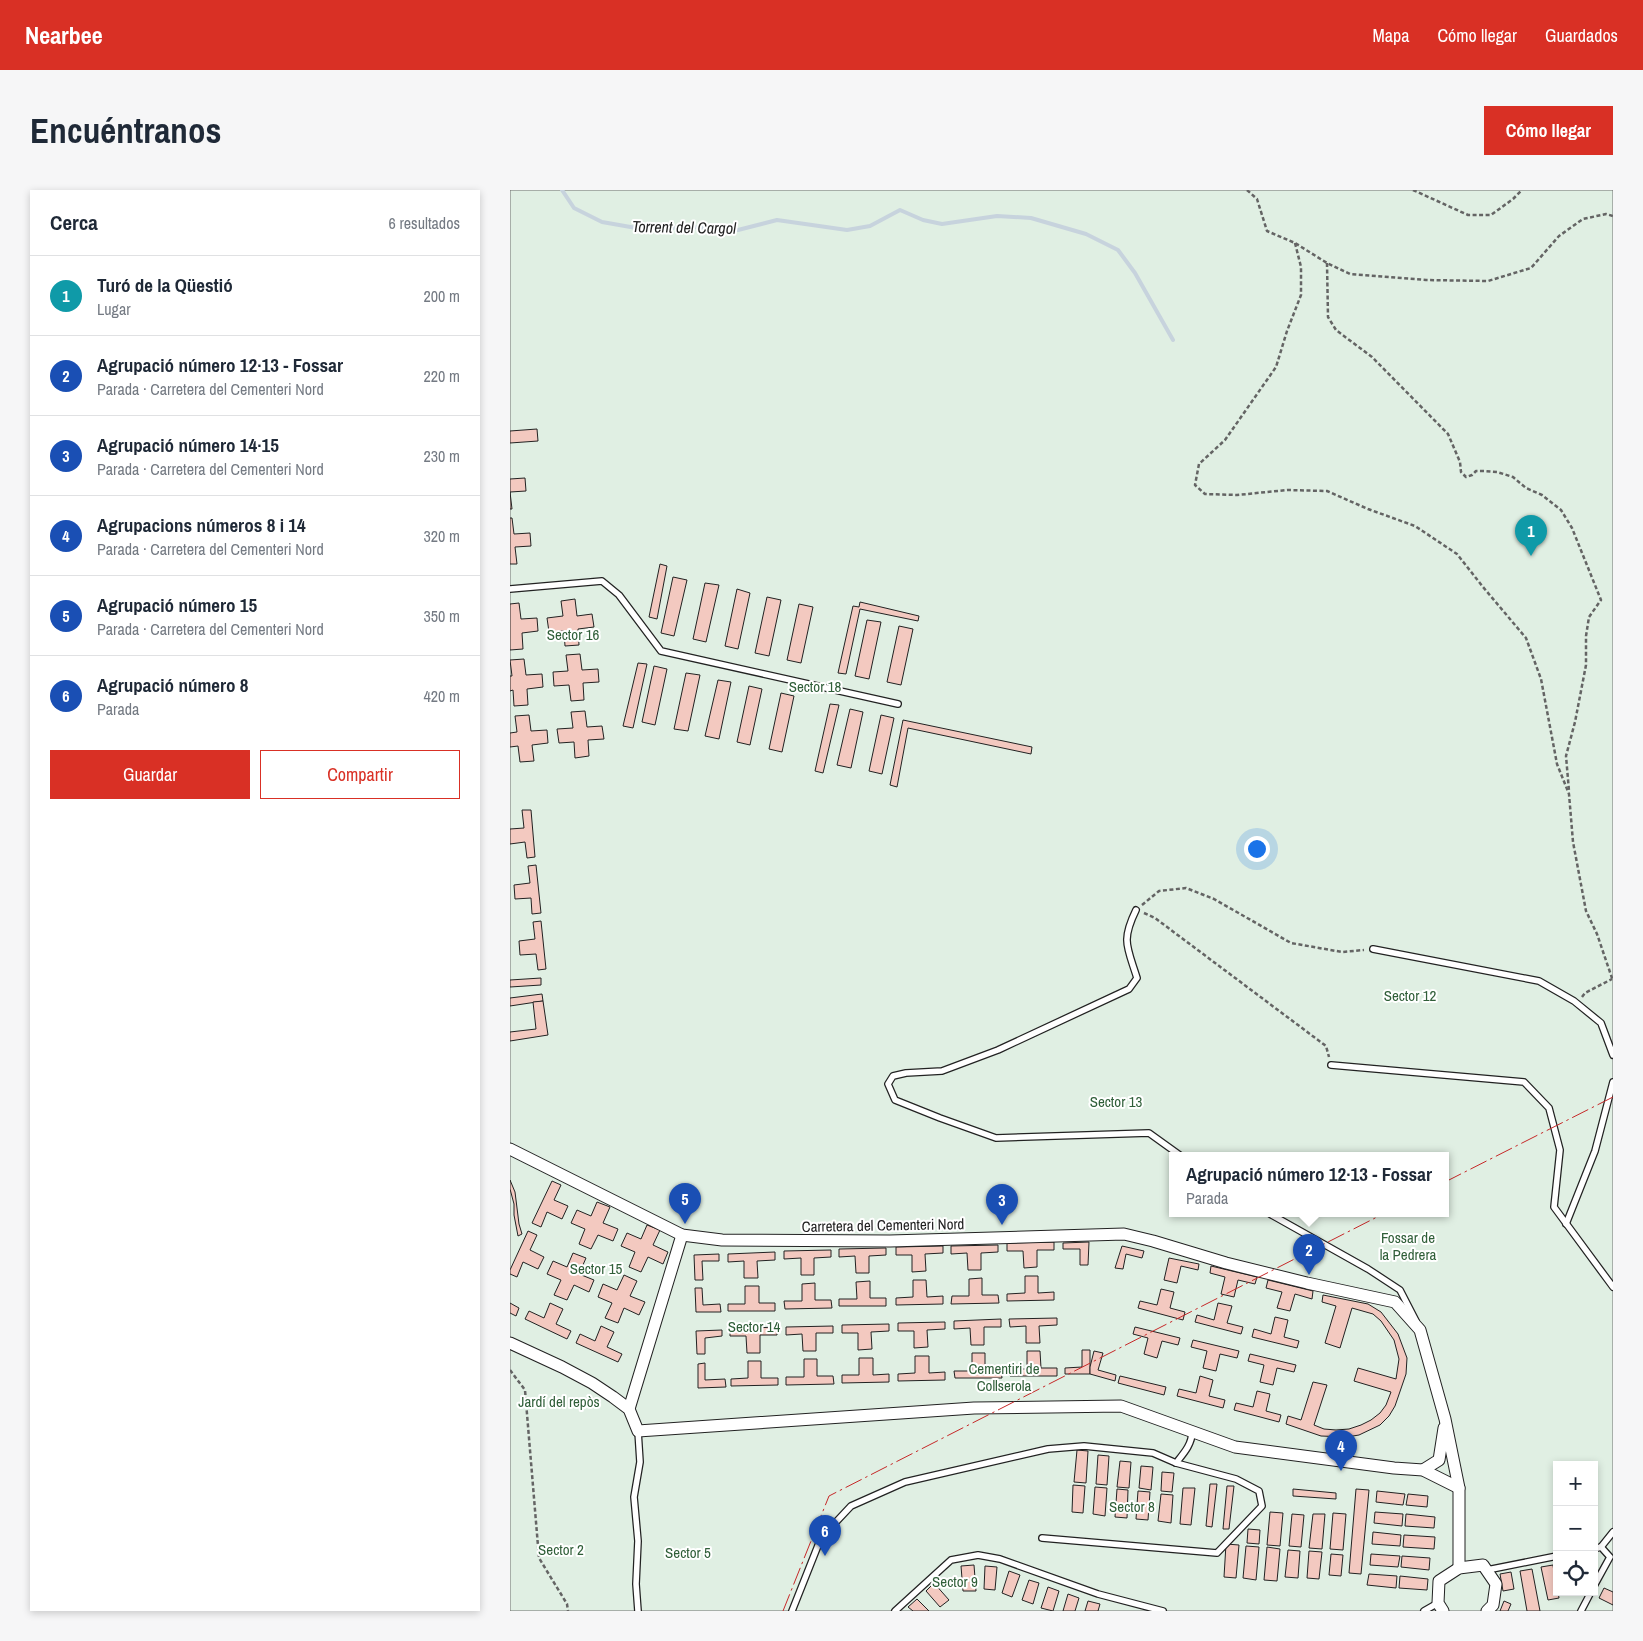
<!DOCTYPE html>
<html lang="es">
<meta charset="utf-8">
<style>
body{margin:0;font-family:"Archivo Narrow",sans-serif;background:#f6f6f7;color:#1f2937}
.controls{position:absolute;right:15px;bottom:15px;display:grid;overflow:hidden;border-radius:0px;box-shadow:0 2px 8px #0003}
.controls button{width:45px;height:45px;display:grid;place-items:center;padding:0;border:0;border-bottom:1px solid #e0e1e3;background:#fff;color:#1f2937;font:25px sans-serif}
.you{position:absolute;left:746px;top:658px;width:18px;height:18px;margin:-12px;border:4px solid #fff;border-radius:50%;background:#1a73e8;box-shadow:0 0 0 8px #1a73e833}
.badge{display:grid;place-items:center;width:32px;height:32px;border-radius:50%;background:#d93025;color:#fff;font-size:16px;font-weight:700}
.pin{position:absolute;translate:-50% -41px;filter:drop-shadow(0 1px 2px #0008)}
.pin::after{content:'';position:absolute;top:26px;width:18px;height:15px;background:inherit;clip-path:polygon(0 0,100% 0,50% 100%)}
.popup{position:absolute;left:659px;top:962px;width:280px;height:65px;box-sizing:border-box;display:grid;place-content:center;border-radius:0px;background:#fff;filter:drop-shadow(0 1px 4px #0005);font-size:16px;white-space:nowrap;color:#747a83}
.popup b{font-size:19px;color:#1f2937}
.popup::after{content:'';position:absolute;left:50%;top:100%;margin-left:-10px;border:10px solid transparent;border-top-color:#fff}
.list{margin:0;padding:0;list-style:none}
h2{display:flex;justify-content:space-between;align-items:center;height:65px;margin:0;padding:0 20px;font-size:21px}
h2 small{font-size:16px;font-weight:400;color:#747a83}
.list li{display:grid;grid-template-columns:32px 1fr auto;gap:15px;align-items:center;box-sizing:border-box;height:80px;padding:0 20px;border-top:1px solid #e0e1e3}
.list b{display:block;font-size:19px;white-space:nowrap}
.list p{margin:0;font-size:16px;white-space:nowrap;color:#747a83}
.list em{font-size:16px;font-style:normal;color:#747a83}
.actions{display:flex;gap:10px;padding:15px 20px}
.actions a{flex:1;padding:11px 0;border:1px solid #d93025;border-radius:0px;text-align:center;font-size:18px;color:#d93025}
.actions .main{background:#d93025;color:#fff}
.icon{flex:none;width:28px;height:28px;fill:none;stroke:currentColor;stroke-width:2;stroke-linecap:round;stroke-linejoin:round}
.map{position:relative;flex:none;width:1103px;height:1421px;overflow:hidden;border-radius:0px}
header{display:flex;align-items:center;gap:30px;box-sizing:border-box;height:70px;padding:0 25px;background:#d93025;color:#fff}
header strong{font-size:24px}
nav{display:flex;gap:28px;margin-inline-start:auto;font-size:18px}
.intro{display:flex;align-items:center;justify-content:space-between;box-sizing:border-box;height:120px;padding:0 30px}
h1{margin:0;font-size:35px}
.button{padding:12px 22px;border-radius:0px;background:#d93025;color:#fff;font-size:18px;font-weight:700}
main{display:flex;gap:30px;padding:0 30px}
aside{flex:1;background:#fff;border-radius:0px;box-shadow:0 2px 8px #0003}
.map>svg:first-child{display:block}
.green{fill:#e0efe3;stroke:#6f6f6f;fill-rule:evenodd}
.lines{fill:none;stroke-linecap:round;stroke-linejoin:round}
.stream{stroke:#c7d3dd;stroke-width:4}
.building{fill:#f3c9c0;stroke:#222}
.lane-casing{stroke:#222;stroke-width:8}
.street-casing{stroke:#222;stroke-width:13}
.path{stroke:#646464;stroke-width:2.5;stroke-dasharray:4 2.5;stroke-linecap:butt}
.lane{stroke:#fff;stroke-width:5.5}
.street{stroke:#fff;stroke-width:11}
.power{stroke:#c62828;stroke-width:1;stroke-dasharray:18 4 2.5 4;stroke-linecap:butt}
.labels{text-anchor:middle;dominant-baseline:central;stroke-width:4;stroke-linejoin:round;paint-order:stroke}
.park-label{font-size:15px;fill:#2f5e38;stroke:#fff}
.street-label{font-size:15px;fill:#222;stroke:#fff}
.water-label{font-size:16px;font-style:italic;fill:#222;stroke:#fff}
</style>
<header>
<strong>Nearbee</strong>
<nav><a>Mapa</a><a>Cómo llegar</a><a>Guardados</a></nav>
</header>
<div class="intro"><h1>Encuéntranos</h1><a class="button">Cómo llegar</a></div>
<main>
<aside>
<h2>Cerca<small>6 resultados</small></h2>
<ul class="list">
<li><span class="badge" style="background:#0f9aa8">1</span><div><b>Turó de la Qüestió</b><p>Lugar</p></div><em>200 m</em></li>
<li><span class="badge" style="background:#1a4fb4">2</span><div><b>Agrupació número 12·13 - Fossar</b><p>Parada · Carretera del Cementeri Nord</p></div><em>220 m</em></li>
<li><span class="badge" style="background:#1a4fb4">3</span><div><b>Agrupació número 14·15</b><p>Parada · Carretera del Cementeri Nord</p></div><em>230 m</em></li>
<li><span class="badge" style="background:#1a4fb4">4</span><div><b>Agrupacions números 8 i 14</b><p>Parada · Carretera del Cementeri Nord</p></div><em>320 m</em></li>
<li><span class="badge" style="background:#1a4fb4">5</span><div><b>Agrupació número 15</b><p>Parada · Carretera del Cementeri Nord</p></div><em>350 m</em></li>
<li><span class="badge" style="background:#1a4fb4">6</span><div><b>Agrupació número 8</b><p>Parada</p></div><em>420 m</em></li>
</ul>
<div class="actions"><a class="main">Guardar</a><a>Compartir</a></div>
</aside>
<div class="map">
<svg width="1103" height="1421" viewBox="0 0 1103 1421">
<rect width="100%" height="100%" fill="#fff"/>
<path class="green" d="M0,0H1103V1421H0ZM663,966H935V1024H663ZM1047,1275H1084V1402H1047Z"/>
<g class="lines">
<path class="stream" d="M52,0L64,18L92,32L132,39L183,37L228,40L267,30L337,40L360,36L390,20L413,30L432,34L487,26L521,28L576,44L608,60L625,83L663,150"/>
</g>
<g class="building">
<path d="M27,239L28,251L0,253V241Z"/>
<path d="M15,288L16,301L0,302L2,319H0V289Z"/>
<path d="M0,328H2L4,344L20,343L21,356L5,357L7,374H0Z"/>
<path d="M150,374L157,376L147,429L139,427Z"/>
<path d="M163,387L177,390L164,446L151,443Z"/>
<path d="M195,393L209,395L196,452L183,449Z"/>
<path d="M227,399L240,403L228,459L215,456Z"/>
<path d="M257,407L271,410L259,466L245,463Z"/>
<path d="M65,409L67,426L82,424L84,437L68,439L69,455L55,456L54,441L39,442L37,428L53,426L51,411Z"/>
<path d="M350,412L409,426L408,431L350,419L336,484L328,483L343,416L349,417Z"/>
<path d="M9,413L11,429L27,428L28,441L12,443L13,459L0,460V414Z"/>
<path d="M289,414L303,417L291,473L277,470Z"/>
<path d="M357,430L371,432L359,489L345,486Z"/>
<path d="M389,436L403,439L391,495L377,492Z"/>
<path d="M70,464L72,480L88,479L89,492L73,493L74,510L61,511L59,495L44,496L43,482L58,481L56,465Z"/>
<path d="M14,469L16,485L32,484L33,497L17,499L18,515L4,516L3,500L0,501V486H2L0,470Z"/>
<path d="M128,473L137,474L123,538L113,536Z"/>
<path d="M144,476L157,479L145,535L132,532Z"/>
<path d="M176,483L190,485L178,541L164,539Z"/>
<path d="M208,490L221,492L209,549L195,546Z"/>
<path d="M239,496L252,499L240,555L227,552Z"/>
<path d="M271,503L284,506L272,562L259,559Z"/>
<path d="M320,514L329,515L313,583L305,581Z"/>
<path d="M340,519L353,522L341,578L327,575Z"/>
<path d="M75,521L77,537L92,536L94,549L78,550L79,566L65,568L64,552L49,553L47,539L63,538L61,522Z"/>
<path d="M19,525L21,541L37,540L38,553L22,555L24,571L10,572L8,556L0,557V543L7,542L5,526Z"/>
<path d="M371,525L384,528L372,584L359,581Z"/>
<path d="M393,530L522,557L521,564L398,538L387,597L380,595Z"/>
<path d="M12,620H21L25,667L17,668L15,652L0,654V639L14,638Z"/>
<path d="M26,675L31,723L22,724L21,708L5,709L4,695L20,693L18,676Z"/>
<path d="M31,731L36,779L28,780L26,764L10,765L9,751L25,749L23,732Z"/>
<path d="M31,788V795L0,797V790Z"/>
<path d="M32,804L33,811L0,816V808Z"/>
<path d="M33,811L38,845L0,851V842L26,839L23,812Z"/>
<path d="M0,990L5,1002L9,1034L12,1044L8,1046L4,1025V1014L0,999Z"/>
<path d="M42,991L51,995L44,1010L58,1016L52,1029L37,1022L31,1037L22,1033Z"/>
<path d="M87,1012L100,1017L93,1033L108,1039L103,1051L88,1045L81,1059L69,1054L75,1039L61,1033L67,1020L81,1026Z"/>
<path d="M137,1035L150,1040L143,1055L158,1062L153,1074L138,1067L131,1082L119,1077L125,1062L111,1056L117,1043L131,1049Z"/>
<path d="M18,1041L27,1045L20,1060L34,1067L28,1079L13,1072L7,1087L0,1084V1080Z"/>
<path d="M544,1052V1060H527V1077L514,1078L513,1061H497V1053Z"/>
<path d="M579,1052L578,1075H570V1059H553V1053Z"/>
<path d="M488,1055V1062L471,1063V1080H458L457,1063L441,1064V1056Z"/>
<path d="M433,1056V1063L415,1064L416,1081L402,1082V1065H386V1057Z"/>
<path d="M612,1056L634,1061L632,1068L616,1064L613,1079L605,1078Z"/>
<path d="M376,1058V1065L359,1066V1083H346L345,1066L329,1067V1059Z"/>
<path d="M321,1060V1067L304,1068V1085H291V1068L274,1069V1061Z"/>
<path d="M265,1062V1070L247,1071L248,1088H234V1071L218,1072V1064Z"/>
<path d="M63,1063L76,1068L69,1084L84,1090L79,1102L64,1095L57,1110L44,1105L51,1090L37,1084L43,1071L57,1077Z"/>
<path d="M209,1064V1071H192L193,1090H185L184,1065Z"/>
<path d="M659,1068L689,1074L688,1080L671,1076L667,1093L654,1090Z"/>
<path d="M701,1076L747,1087L745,1094L728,1090L724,1107L711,1104L715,1087L700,1083Z"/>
<path d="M114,1085L127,1091L120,1106L135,1112L129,1125L114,1118L108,1133L95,1128L102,1113L88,1107L93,1094L107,1100Z"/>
<path d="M515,1086H528V1103L544,1102V1110L497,1111V1104L515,1103Z"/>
<path d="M472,1088V1105H488L489,1113L441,1114L442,1106H459V1089Z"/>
<path d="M403,1090H416L417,1107L433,1106V1114L386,1115V1108L403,1107Z"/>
<path d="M758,1090L803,1101L802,1109L785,1104L780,1121L767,1118L772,1102L756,1098Z"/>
<path d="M360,1091V1108H376V1116H329V1109H347L346,1092Z"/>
<path d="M305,1093V1110H321L322,1118L275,1119L274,1111H292V1094Z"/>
<path d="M235,1096H249V1113H265V1121H218V1114H235Z"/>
<path d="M185,1098H192L193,1115L210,1114L211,1122H186Z"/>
<path d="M651,1099L664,1102L660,1118L675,1122L673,1130L628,1118L630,1111L647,1115Z"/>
<path d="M813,1105L858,1114L871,1122L888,1144L897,1168L896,1184L885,1216L879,1226L870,1235L849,1245L837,1247L811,1246L776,1234L778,1226L791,1230L803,1192L817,1195L804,1235L814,1239L826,1240L839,1239L851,1235L861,1230L870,1223L876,1215L881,1202L844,1191L848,1178L886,1189L889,1169L884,1150L871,1131L863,1124L842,1118L830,1158L815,1153L826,1116L812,1112Z"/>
<path d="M0,1113L9,1118L6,1126L0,1123Z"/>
<path d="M40,1113L53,1119L46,1134L61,1141L57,1149L15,1129L19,1121L34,1128Z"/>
<path d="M708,1113L722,1116L717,1133L733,1137L731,1144L685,1132L687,1125L704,1130Z"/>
<path d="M765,1127L778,1130L774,1147L789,1151L787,1158L742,1147L744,1139L761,1144Z"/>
<path d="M547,1128V1135L529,1136L530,1153H516V1136L500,1137L499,1129Z"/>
<path d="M491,1129V1137H474V1155H461L460,1138L444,1139V1131Z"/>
<path d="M435,1132V1139L417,1140L418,1157L404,1158V1141H388V1133Z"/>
<path d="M379,1134V1141L361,1142L362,1159L348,1160V1143H332V1135Z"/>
<path d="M91,1136L104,1142L97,1157L112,1164L108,1172L66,1153L70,1144L85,1151Z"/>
<path d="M323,1136V1143H306V1161H293L292,1144L276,1145V1137Z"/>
<path d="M267,1137V1145H250V1163H237L236,1146H220V1139Z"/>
<path d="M625,1137L670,1148L668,1155L652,1151L647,1168L634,1164L638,1148L623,1144Z"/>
<path d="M212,1140V1146L195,1148V1164H187L186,1141Z"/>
<path d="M683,1150L729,1161L727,1168L710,1164L706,1181L693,1178L697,1161L681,1157Z"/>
<path d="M572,1160H580V1184H555V1178L572,1177Z"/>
<path d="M517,1161H530L531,1178H547V1186H500V1179H517Z"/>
<path d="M584,1161L593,1163L588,1180L606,1185L605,1191L580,1184V1177Z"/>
<path d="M462,1163H475V1180H491L492,1188H445L444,1181H462Z"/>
<path d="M740,1164L786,1175L784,1182L767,1178L763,1195L750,1192L754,1175L738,1171Z"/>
<path d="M405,1166H419V1183L435,1182V1190L388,1191V1184L405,1183Z"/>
<path d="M349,1168H363V1185L379,1184V1192L332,1193V1185H349Z"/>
<path d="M294,1169H307V1186H323L324,1194L276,1195V1187H294Z"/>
<path d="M238,1171H251V1188H268V1195L221,1196V1189L238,1188Z"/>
<path d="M195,1173V1190L215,1189L216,1197L188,1198V1174Z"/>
<path d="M610,1186L656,1197L654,1205L608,1193Z"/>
<path d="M690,1186L703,1190L699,1206L715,1210L713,1218L667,1206L669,1199L686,1203Z"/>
<path d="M747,1201L760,1204L756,1221L771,1225L769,1232L724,1220L726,1213L743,1217Z"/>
<path d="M567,1260L578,1261L576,1293L564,1292Z"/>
<path d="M588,1265L599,1266L597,1295L586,1294Z"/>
<path d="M610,1271L621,1272L619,1298L607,1297Z"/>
<path d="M631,1276L643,1277L641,1300L629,1298Z"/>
<path d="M652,1282L664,1283L662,1302L651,1301Z"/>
<path d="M700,1294H707L702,1337L696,1336Z"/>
<path d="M563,1295L575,1296L573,1323L562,1322Z"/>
<path d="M717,1296H724L719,1339H713Z"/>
<path d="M585,1297L597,1298L595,1326L583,1324Z"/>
<path d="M673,1298H685L681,1335L670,1334Z"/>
<path d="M607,1299L618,1300L617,1328L605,1327Z"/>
<path d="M783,1299L826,1303V1309L783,1306Z"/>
<path d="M846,1299L859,1300L851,1384L839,1383Z"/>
<path d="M628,1301L640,1302L638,1330L626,1329Z"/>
<path d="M867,1301L895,1304L893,1315L866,1312Z"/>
<path d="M651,1304L663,1305L661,1333L648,1331Z"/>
<path d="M898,1304L918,1306L917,1317L896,1315Z"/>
<path d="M760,1322L773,1323L770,1356L757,1355Z"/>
<path d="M865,1322L893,1324L892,1336L864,1333Z"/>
<path d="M823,1323L836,1324L833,1360L820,1359Z"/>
<path d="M782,1324L794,1325L791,1357L779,1356Z"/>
<path d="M803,1324H815L812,1359L799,1358Z"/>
<path d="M896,1324L925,1327L924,1338L895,1336Z"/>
<path d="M738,1339L750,1340L749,1354L737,1353Z"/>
<path d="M863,1342L891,1345L890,1356L862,1354Z"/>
<path d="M894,1345L925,1347L924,1359L893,1357Z"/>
<path d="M716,1354L729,1355L726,1388L714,1387Z"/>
<path d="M736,1356L749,1357L746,1390L733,1388Z"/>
<path d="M757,1357L770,1359L767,1391L754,1390Z"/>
<path d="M778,1360L790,1361L788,1388L775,1387Z"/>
<path d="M799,1361L812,1362L809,1389L797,1388Z"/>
<path d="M821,1364L833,1365L831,1386L819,1385Z"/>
<path d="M861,1364L890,1366L888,1377L860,1375Z"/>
<path d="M892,1366L920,1368L919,1380L891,1377Z"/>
<path d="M464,1375L466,1401H453L451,1376Z"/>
<path d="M1043,1375L1047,1402H1048L1049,1408L1038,1410L1031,1377Z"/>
<path d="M475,1376L487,1377L485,1400L474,1399Z"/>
<path d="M1022,1379L1030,1421H1017L1010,1381Z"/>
<path d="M499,1381L510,1385L502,1407L492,1403Z"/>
<path d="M1001,1382L1004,1399L993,1401L990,1384Z"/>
<path d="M859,1384L887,1386L886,1398L857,1395Z"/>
<path d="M890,1386L918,1389L917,1400L889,1398Z"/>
<path d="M519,1390L529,1393L523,1414L512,1410Z"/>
<path d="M424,1393L439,1410L430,1417L416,1401Z"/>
<path d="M538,1397L549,1401L543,1421L531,1418Z"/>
<path d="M1094,1398L1103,1402V1415L1089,1408Z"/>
<path d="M558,1404L569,1408L565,1421H553Z"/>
<path d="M407,1409L419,1421H403L398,1417Z"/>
<path d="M578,1411L590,1414L588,1421H575Z"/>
<path d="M994,1411L1001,1414L998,1421H990Z"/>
</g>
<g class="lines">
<g class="lane-casing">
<g id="lane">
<path d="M0,399L92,391L109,405L151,461L388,514"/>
<path d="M626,720C611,751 617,756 627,788L619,799L488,860L432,881L396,883L383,886L378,894L385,910L430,928L486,948L639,943L671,966"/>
<path d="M863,759L1029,791L1064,811L1091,833L1103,865"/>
<path d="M821,875L1014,892L1039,918L1050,960L1044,1017L1103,1097"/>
<path d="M760,1024L858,1079L890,1100L906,1131"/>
<path d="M1056,1034L1085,961L1103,892"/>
<path d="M128,1241L130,1272L124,1307L128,1351L126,1394L128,1421"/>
<path d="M532,1348L707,1363L752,1316L749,1301L726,1289L666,1273"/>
<path d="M1091,1357L1103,1342"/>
<path d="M1084,1359L1091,1357L1100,1367L1084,1396"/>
<path d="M977,1380L1047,1366"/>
<path d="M282,1421L311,1348L341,1316L395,1292L538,1259L574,1256L643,1263L666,1273C674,1263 682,1254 682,1242"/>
<path d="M385,1421L441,1370L468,1365L490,1369L588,1404L653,1421"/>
<path d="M914,1421L928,1413"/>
<path d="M1071,1421L1081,1402"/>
</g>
</g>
<g class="street-casing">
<g id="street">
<path d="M0,959L172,1045L212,1050L380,1051L614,1044L643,1051L716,1073L797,1093L885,1112L910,1140L935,1229L949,1298V1378"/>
<path d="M0,1153L52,1177L82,1193L103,1207L119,1219L128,1241L464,1218L611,1216L725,1257L884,1278L913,1280L949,1298"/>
<path d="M119,1219L172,1045"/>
<path d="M913,1280L929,1270L934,1238"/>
<path d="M933,1421L928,1413L929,1391L949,1378L973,1375L986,1394L983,1415L977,1421"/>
</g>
</g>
<g class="path">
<path d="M737,0L747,9L757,41L785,53L817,73L840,84L916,90L978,91L1021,78L1049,46L1073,29L1096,24L1103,26"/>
<path d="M903,0L958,25H981L1003,9L1012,0"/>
<path d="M785,53L791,77V105L777,141L766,177L715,250L689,274L685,295L695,304L727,305L777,300L817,301L858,319L905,336L947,364L973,397L1016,448L1031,489L1047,574L1059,604L1063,652L1076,721L1087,744L1103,791"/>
<path d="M817,73L818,127L826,140L862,167L938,244L950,272L951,282L956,287L962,285L966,281H974L987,282L1003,287L1016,298L1032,305L1051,320L1062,338L1091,410L1079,427L1076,446V475L1065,532L1056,566L1059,601"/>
<path d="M632,715L649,701L676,698L704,709L781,753L832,762L854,760"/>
<path d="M634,723L645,728L816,856L819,867"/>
<path d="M1072,807L1075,803L1102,789"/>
<path d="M0,1180L15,1200L29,1368L57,1414L58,1421"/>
</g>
<use href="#lane" class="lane"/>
<use href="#street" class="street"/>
<g class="power">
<path d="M935,992L1103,907"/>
<path d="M273,1421L319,1306L873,1024"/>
</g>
</g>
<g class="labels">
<g class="park-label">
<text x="63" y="444">Sector 16</text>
<text x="305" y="496">Sector 18</text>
<text x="900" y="805">Sector 12</text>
<text x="606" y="911">Sector 13</text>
<text x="898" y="1047">Fossar de<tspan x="898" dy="17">la Pedrera</tspan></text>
<text x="86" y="1078">Sector 15</text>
<text x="244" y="1136">Sector 14</text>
<text x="494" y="1178">Cementiri de<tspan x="494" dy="17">Collserola</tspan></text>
<text x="49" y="1211">Jardí del repòs</text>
<text x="622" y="1316">Sector 8</text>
<text x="51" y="1359">Sector 2</text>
<text x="178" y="1362">Sector 5</text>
<text x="445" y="1391">Sector 9</text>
</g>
<g class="street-label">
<text transform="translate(373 1035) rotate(-1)">Carretera del Cementeri Nord</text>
</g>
<g class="water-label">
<text transform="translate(174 37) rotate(1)">Torrent del Cargol</text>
</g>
</g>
</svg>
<div class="controls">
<button>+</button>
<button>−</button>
<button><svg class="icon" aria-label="locate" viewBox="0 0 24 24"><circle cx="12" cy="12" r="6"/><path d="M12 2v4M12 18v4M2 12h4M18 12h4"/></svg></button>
</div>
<div class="you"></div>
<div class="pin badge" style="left:1021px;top:366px;background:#0f9aa8">1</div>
<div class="pin badge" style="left:799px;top:1085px;background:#1a4fb4">2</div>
<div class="popup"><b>Agrupació número 12·13 - Fossar</b>Parada</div>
<div class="pin badge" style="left:492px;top:1035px;background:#1a4fb4">3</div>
<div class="pin badge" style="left:831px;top:1281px;background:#1a4fb4">4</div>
<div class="pin badge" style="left:175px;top:1034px;background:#1a4fb4">5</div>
<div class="pin badge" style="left:315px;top:1366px;background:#1a4fb4">6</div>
</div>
</main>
